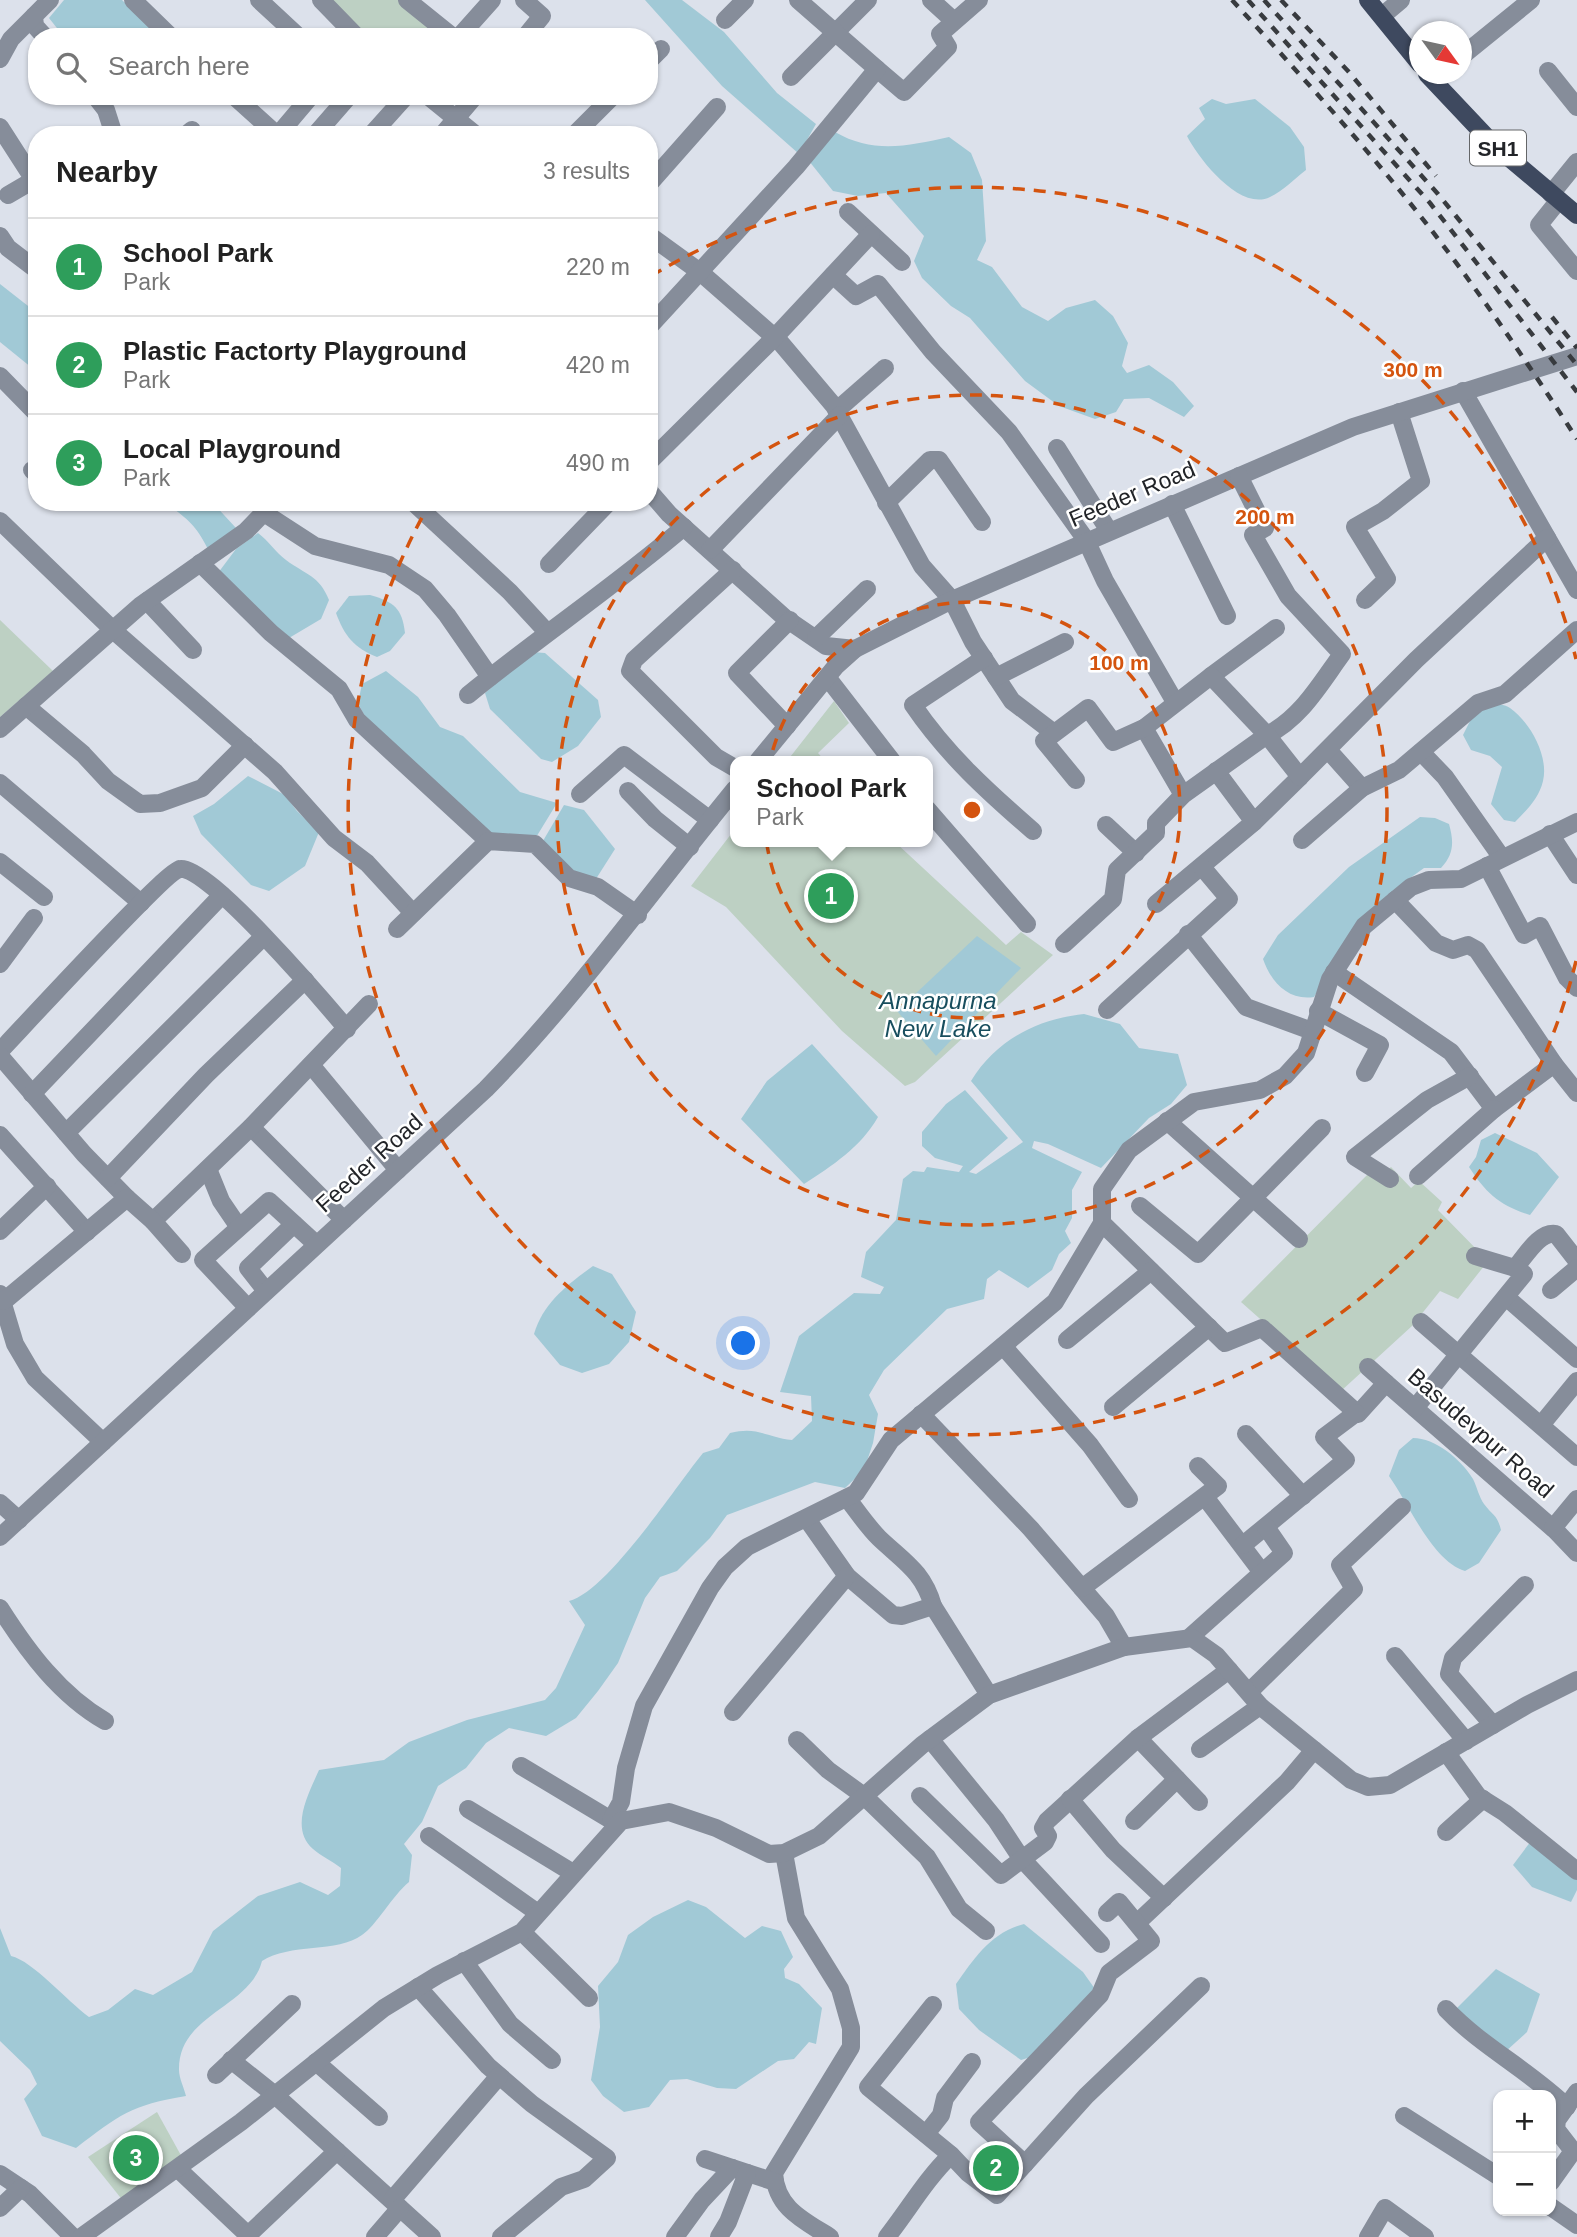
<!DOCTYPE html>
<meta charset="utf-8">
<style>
body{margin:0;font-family:Helvetica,sans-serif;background:#f2f2f2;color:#222}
.controls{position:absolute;right:21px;bottom:21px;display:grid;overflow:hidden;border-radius:14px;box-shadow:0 2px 5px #0004}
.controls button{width:63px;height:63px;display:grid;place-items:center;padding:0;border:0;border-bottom:2px solid #e0e0e0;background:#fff;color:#222;font:35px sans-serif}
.compass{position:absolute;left:1409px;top:21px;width:63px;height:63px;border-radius:50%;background:#fff;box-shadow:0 2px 5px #0004;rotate:123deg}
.you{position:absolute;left:744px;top:1344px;width:24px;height:24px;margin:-18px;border:5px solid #fff;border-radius:50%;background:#1a73e8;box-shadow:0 0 0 10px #1a73e833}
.badge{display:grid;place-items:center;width:46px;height:46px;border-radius:50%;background:#ea580c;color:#fff;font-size:23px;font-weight:700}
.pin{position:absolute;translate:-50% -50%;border:4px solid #fff;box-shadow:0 2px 7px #0006}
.popup{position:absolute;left:730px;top:756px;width:203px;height:91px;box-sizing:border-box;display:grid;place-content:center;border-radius:14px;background:#fff;filter:drop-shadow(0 2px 5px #0005);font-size:23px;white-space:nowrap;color:#767676}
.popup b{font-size:26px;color:#222}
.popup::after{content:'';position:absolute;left:50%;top:100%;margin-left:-14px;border:14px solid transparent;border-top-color:#fff}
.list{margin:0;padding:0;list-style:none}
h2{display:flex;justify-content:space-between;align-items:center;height:91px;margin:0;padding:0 28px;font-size:30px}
h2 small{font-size:23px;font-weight:400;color:#767676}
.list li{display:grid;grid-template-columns:46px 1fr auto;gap:21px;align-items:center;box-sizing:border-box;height:98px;padding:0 28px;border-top:2px solid #e0e0e0}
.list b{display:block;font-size:26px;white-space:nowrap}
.list p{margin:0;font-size:23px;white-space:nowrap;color:#767676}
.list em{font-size:23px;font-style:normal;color:#767676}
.icon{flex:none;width:38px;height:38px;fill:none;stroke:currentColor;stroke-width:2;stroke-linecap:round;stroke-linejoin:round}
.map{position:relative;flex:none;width:1577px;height:2237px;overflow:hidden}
.search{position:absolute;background:#fff;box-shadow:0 2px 5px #0004;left:28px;top:28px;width:630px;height:77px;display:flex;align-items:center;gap:18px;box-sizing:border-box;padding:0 24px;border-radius:28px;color:#767676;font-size:26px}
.panel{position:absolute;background:#fff;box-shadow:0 2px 5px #0004;left:28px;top:126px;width:630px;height:385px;border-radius:28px}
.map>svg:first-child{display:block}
.green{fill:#bdd0c3}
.water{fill:#a1c9d6}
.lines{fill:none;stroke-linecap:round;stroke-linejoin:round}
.minor{stroke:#868d9a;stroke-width:18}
.major{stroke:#3e495f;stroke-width:18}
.rail{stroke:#383b3f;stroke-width:4.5;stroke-dasharray:9 9;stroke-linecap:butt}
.ring{fill:none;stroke:#d4540f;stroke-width:3.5;stroke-dasharray:12 9}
.labels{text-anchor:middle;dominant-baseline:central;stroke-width:5;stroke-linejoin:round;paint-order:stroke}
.shield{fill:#fff;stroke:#646668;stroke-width:2}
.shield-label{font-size:21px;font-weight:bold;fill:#222428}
.street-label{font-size:23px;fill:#222428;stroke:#fff}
.water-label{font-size:24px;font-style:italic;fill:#184e5e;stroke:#fff}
.centre{fill:#d4540f;stroke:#fff;stroke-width:3.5}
.ring-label{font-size:21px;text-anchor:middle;font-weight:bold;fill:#d4540f;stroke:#fff;stroke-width:5;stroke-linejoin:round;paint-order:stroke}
</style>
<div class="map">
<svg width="1577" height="2237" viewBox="0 0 1577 2237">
<rect width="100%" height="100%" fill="#dce1eb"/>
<g class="green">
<path d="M329,0H403L448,37H364Z"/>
<path d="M0,620L53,671L0,717Z"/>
<path d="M834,701L849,723L818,753L825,761H787Z"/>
<path d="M735,829V842H895L1006,945L1021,932L1053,955L915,1082L905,1086L842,1031L726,907L691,886Z"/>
<path d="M1391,1167L1411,1188L1419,1181L1442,1202L1438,1210L1488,1261L1458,1299L1440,1291L1412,1326L1341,1391L1241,1302L1372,1170L1383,1174Z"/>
<path d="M157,2112L183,2159L124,2202L88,2157Z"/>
<path d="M995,2140L1025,2164L997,2195L968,2173Z"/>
</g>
<g class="water">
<path d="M64,0H122L160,37H64L49,18Z"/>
<path d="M645,0H682L724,32L777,93L816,124L799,154L722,86Z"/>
<path d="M1212,99L1226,104L1255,99L1290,127L1304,147L1306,170C1294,179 1283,191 1270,197C1240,212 1198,158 1187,136L1205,119L1199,108Z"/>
<path d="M835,132C873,154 908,146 949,137L971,153L982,180L986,241L977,260L992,267L1022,307L1048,321L1066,308L1095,300L1113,316L1128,343L1122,366L1127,373L1149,365L1173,382L1194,406L1184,417L1149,398L1124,399L1116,412L1095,419L1059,406L1025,381L970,318L951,306L922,278L914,261L924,236L886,193L858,196L833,191L809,161Z"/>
<path d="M0,284L37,313V372L0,342Z"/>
<path d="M139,502H212L236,528L209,551C196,525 188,519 164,502L145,511Z"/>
<path d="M258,533C269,541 275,552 286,560C306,575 319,575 329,600L321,619L289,638L218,573L236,549Z"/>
<path d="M370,595C394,602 402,608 405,633L390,651L377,657C354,648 344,635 336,613L349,596Z"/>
<path d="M532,652L545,653L598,700L601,717L578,746L552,762L541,759L490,709L485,693Z"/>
<path d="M386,671L418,697L440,727L463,736L520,792L557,803L535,839L488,837L365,717L358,703L362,684Z"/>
<path d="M1489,703C1496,704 1505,704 1510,708C1530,722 1549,756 1543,781C1539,798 1527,810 1515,822L1504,820L1491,804L1502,767L1490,756L1471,750L1463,735L1473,715Z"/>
<path d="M248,776L285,795L297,811L319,832L305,866L269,891L251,885L201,834L193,816L214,804Z"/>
<path d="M564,805L584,810L615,849L594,882L569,873L540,846Z"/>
<path d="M1420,817L1435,818L1449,824C1454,842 1454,854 1441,868H1424L1406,881L1324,980L1314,997C1288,1001 1271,982 1263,959L1278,935L1349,867Z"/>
<path d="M977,936L1021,968L936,1056L897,1011Z"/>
<path d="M1084,1014L1120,1024L1139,1048L1178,1054L1187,1085L1171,1104L1149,1118L1101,1168L1048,1144L1034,1141L1032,1148L1082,1172L1072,1190V1218L1065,1231L1071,1243L1059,1254L1052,1270L1028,1288L999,1270L987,1279L984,1299L947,1309L884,1370L869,1395L878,1414L873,1443L864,1470L845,1488L815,1482L727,1515L710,1538L677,1571L660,1577L645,1598L618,1663L598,1691L576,1718L546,1736L509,1728L486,1743L466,1768L438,1786L422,1822L404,1844L412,1855L409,1882C392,1896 376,1926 362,1935C338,1953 289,1943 262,1961C250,2008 178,2014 179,2070C179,2078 184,2088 186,2096C131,2105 119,2115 76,2148L42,2136L24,2099L37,2084L30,2070L0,2041V1928L11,1956C33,1961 67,2001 89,2017L108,2010L135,1989L153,1995L192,1972L213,1931L258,1896L300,1882L328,1895L340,1886L341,1868C332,1861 321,1856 313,1849C289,1828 309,1793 319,1770L384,1760L409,1742L467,1720L545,1700L556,1688L585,1625L569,1601C607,1592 676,1486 703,1453L719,1448L730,1433C758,1426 765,1437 792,1440L812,1421L811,1396L780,1392L799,1336L854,1293L880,1294L884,1287L861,1277L866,1252L896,1220L903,1179L913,1171L924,1172L927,1167L959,1172L963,1166L935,1158L922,1146V1132L946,1104L965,1090L1008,1138L969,1172L976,1174L1023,1142L971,1081C996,1040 1037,1019 1084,1014Z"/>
<path d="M812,1044L878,1117C860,1148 833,1165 804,1184L741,1119L767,1081Z"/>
<path d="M1495,1133L1537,1153L1559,1177L1530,1215C1500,1206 1485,1192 1469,1167L1476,1157L1481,1140Z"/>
<path d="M593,1266L612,1274L636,1312L629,1342L609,1364L582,1373L560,1365L534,1334C543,1303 567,1285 593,1266Z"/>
<path d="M1413,1438C1435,1438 1461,1459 1473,1479C1477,1487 1479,1497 1484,1504C1493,1516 1497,1514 1501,1530L1479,1563L1465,1571C1432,1561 1409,1504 1389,1476L1399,1450Z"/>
<path d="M1531,1841L1577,1876V1890L1571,1902L1532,1887L1513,1865Z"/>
<path d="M688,1900L706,1907L745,1938L762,1926L781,1931L793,1957L784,1969L785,1978L799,1984L822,2008L816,2044L809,2042L794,2059L778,2061L736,2089L717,2088L687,2079L670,2080L649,2107L624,2112L603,2096L591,2080L600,2027L598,1986L618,1962L628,1935L653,1917Z"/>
<path d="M1024,1924L1083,1972L1095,1989L1034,2056L1021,2060L979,2030L959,2009L956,1984C974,1958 992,1932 1024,1924Z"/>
<path d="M1496,1969L1540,1994L1527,2032L1505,2052L1454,2011Z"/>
</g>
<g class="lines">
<g class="minor">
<path d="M133,0L171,37"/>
<path d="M259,0L299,37"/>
<path d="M321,0L357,37"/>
<path d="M407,0L453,37"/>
<path d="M524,0L542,16L525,37"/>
<path d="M931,0L954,21"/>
<path d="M1382,16L1401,0"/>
<path d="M725,20L745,0"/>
<path d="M45,37L35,26L34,16L50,0"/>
<path d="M459,37L492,0"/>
<path d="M1462,56L1531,0"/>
<path d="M0,59L11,39L34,16"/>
<path d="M649,61L661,49"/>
<path d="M877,69L904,92L948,47L940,34L979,0"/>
<path d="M1548,71L1577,107"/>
<path d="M791,77L868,0"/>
<path d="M95,96L106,110L114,135"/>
<path d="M234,96L277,135"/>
<path d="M428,96L476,135"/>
<path d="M0,127L34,180"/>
<path d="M186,135L192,130"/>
<path d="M278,135L311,96"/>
<path d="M315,135L349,96"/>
<path d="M371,135L406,96"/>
<path d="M442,135L475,96"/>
<path d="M574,135L613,96"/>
<path d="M649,184L717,107"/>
<path d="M1551,194L1577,162"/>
<path d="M8,195L37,178"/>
<path d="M1559,200L1539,225L1577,271"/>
<path d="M848,212L902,262"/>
<path d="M649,235L700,272L780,342L834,406L922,566L952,600L973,642L1012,701L1054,733"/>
<path d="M0,236L8,248L37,270"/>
<path d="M833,275L856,296L878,284L933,352L1009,432L1086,540L1105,581L1175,702"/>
<path d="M649,327L796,167L877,69L798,0"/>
<path d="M0,376L37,414"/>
<path d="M1463,391L1577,590"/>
<path d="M837,410L885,368"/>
<path d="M1057,448L1109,531"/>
<path d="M649,462L775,337L871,234"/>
<path d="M32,470L37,475"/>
<path d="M649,491L669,514L785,618L826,646L855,649"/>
<path d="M886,503L930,460H939L982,522"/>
<path d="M415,504L510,592L546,631"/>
<path d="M1172,504L1227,616"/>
<path d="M264,513L315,546L389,565L425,589L447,615L490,677"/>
<path d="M0,521L113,630L275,772L334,838L367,863L413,913"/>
<path d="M710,550L840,415"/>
<path d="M200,563L271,633L339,689L357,720L488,841"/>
<path d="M549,564L609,502"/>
<path d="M733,570L634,660L630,671L716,757L735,768"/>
<path d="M1365,600L1387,579L1355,527L1383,511L1421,481L1399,412"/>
<path d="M147,601L193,650"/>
<path d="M816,638L867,589"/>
<path d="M984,658L913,705C947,755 988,792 1033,831"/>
<path d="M1211,676L1276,628"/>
<path d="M827,677L892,761"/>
<path d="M996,677L1065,642"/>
<path d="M468,695C539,637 615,586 684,527"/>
<path d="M26,706L83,754L108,781L140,804L160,803L202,788L245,745"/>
<path d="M787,726L737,673L790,620"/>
<path d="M1144,728L1183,795"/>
<path d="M0,729L141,605L246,531L274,502"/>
<path d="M1329,751L1362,788"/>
<path d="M1421,752L1445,777L1502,858"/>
<path d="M758,761L836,666L855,649L952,600L1353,427L1577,356"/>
<path d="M1076,780L1044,741L1088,708L1113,742L1144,728L1211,676L1267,735C1301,718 1320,684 1342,654L1288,596L1253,535L1265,528L1239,476"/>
<path d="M0,783L141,903"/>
<path d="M628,791L655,819L690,847"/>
<path d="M580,794L624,755L710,820"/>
<path d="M927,809L1027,924"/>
<path d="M1254,822L1300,777"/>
<path d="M1106,825L1136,853"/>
<path d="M1550,834L1577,875"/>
<path d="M1302,840L1362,788L1399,770L1478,703L1505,694L1577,630"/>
<path d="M0,862L44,897"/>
<path d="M1487,866L1524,935L1540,926L1567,978L1577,988"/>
<path d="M1395,900L1436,943L1453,950L1468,945L1477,950L1554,1064"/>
<path d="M1156,904L1254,822L1216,771"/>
<path d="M397,929L488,841L535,844L569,878L598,887L638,915"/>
<path d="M1188,934L1246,1007L1312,1031"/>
<path d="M1064,944L1113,899L1117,870L1156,833V823L1183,795L1267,735L1300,777L1416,660L1547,538"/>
<path d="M0,964L34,918"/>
<path d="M1334,972L1451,1052L1494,1109L1554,1064L1577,1093"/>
<path d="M1107,1010L1229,899L1202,867"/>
<path d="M1318,1011L1380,1045L1365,1073"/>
<path d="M0,1051C22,1028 166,871 180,869C206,863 326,1004 347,1029"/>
<path d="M0,1056L84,1154L127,1198"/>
<path d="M311,1065L398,1170"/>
<path d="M32,1094L222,895"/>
<path d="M1167,1121L1299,1239"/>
<path d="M251,1127L344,1220"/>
<path d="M66,1133L263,937"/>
<path d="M0,1135L87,1232"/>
<path d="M208,1169L221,1201L238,1226"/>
<path d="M1418,1176L1494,1109"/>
<path d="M108,1178L206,1075L305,980"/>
<path d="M1390,1179L1355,1157L1427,1100L1470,1076"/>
<path d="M1140,1206L1198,1254L1322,1128"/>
<path d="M153,1221L251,1127L369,1004"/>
<path d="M1102,1223L1225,1343L1262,1328L1358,1414L1386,1383L1556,1531L1577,1553"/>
<path d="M0,1231L47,1186"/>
<path d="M1515,1268C1525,1257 1539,1231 1556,1234L1577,1261"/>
<path d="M1551,1290L1577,1268"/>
<path d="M266,1291L248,1268L294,1224"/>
<path d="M0,1294L15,1344L35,1378L103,1442"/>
<path d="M1506,1297L1577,1359"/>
<path d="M4,1301L127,1198L153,1221L182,1254"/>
<path d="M248,1308L203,1260L269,1201L316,1244"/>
<path d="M1421,1322L1577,1457"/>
<path d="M1067,1340L1151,1271"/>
<path d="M1003,1346L1090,1445L1129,1499"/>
<path d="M1368,1367L1386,1383"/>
<path d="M1113,1407L1209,1327"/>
<path d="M1415,1408L1524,1274L1515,1268L1475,1256"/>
<path d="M921,1414L1031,1529L1106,1616L1124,1647"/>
<path d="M1541,1425L1577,1381"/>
<path d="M1246,1434L1303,1496"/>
<path d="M1205,1497L1261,1571"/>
<path d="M847,1498C857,1511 867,1526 879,1538C903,1561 923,1571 933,1606"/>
<path d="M0,1503L19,1520"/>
<path d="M807,1519L847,1576L893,1615L902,1616L933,1606L989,1695"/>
<path d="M1553,1528L1577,1499"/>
<path d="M0,1537L486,1089C577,996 652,890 735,789"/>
<path d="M1243,1545L1346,1460L1324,1437L1356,1413"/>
<path d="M1082,1588L1218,1486L1198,1466"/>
<path d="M0,1608C28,1652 60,1695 105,1721"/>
<path d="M1189,1638L1284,1553L1266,1527"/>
<path d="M1395,1656L1466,1741"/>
<path d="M1249,1692L1354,1589L1340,1565L1402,1507"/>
<path d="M733,1712L847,1576"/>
<path d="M1493,1725L1449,1674L1453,1658L1525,1585"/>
<path d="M1138,1738L1199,1802"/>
<path d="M930,1739L996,1820L1021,1858L1101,1944"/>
<path d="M797,1740L828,1770L864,1796L927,1857L959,1909L986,1931"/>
<path d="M1200,1749L1260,1706"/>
<path d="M1446,1752L1478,1796L1505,1813L1577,1871"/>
<path d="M521,1766L611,1820L621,1821"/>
<path d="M920,1796L1001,1875L1045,1842L1048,1836L1043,1828L1047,1821L1138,1738L1229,1670"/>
<path d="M1070,1799L1113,1850L1164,1898"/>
<path d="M468,1809L573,1873"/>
<path d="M611,1820L621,1802L626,1768L644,1706L710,1588L725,1567L747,1547L856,1493L891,1440L1055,1302L1102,1223V1189L1129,1150L1194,1102L1260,1090L1285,1076L1306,1053L1330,979L1364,926L1411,887L1429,880L1461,879L1577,822"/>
<path d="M1134,1821L1177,1779"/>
<path d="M1446,1832L1483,1799"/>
<path d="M429,1836L538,1913"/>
<path d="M784,1853L796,1918L840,1989L851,2028V2047L774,2173C776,2208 803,2220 830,2237"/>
<path d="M1138,1922L1287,1782L1314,1750"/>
<path d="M522,1932L589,1998"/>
<path d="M464,1961L510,2024L552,2060"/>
<path d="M418,1987L488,2066L532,2104L607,2158L584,2179L561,2187L501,2237"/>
<path d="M933,2005L868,2087L951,2155"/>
<path d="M1446,2009C1482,2047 1529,2070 1567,2107"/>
<path d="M231,2060L275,2095L432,2237"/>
<path d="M316,2062L379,2117"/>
<path d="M216,2075L292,2004"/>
<path d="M1404,2116L1498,2176"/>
<path d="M926,2134L941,2115L945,2098L972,2062"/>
<path d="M705,2159L775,2182"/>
<path d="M1025,2164L979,2122L1100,1995L1109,1973L1151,1941L1119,1902L1107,1913"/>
<path d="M178,2169L250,2237"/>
<path d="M0,2174L30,2194L73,2237"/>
<path d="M1551,2182L1573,2151L1556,2129L1557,2120L1577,2092"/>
<path d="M392,2200L499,2076"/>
<path d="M1551,2207L1577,2225"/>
<path d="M0,2208L21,2188"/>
<path d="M81,2237L241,2122L384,2008L438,1975L522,1932L621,1821L669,1812L716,1828L769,1854L784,1853L819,1836L922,1745L989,1695L1124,1647L1192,1638L1216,1655L1260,1706L1351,1780L1368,1787L1390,1785L1527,1705L1577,1680"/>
<path d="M246,2237L337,2151"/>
<path d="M375,2237L400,2208"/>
<path d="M675,2237L702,2200L732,2168"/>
<path d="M719,2237L728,2222L747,2173"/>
<path d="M887,2237C909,2209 926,2179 951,2155L968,2173L997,2195L1086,2096L1201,1986"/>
<path d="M1368,2237L1385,2208L1425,2237"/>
</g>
<g class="major">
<path d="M1368,0L1420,64"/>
<path d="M1427,74L1494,145L1577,215"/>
</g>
<g class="rail">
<path d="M1232,0C1295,69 1359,139 1418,213C1475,285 1527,362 1577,439"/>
<path d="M1248,0L1430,203L1577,392"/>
<path d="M1264,0L1438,194L1577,365"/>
<path d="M1281,0L1348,71L1436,176"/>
<path d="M1552,317L1577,348"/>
</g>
</g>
<g class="ring">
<circle cx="972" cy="810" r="208"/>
<circle cx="972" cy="810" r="415"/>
<path d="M1576 961A623 623 0 1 1 430 503M651 276A623 623 0 0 1 1576 659"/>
</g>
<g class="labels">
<rect class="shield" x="1470" y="130.5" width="56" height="35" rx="5"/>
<g class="shield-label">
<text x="1498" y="148">SH1</text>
</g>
<g class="street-label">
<text transform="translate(1132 494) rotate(-23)">Feeder Road</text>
<text transform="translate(369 1163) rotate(-42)">Feeder Road</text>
<text transform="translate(1481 1433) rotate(41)">Basudevpur Road</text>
</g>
<g class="water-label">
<text x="938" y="1000">Annapurna<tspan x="938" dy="28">New Lake</tspan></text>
</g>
</g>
<circle cx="972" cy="810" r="10" class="centre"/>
<g class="ring-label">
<text x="1413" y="377">300 m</text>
<text x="1265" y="524">200 m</text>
<text x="1119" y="670">100 m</text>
</g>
</svg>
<div class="controls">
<button>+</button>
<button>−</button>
</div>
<svg class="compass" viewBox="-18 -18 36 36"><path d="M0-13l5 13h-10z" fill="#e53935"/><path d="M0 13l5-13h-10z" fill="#767676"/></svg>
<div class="you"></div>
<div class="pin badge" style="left:831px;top:896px;background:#2e9e5b">1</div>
<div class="popup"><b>School Park</b>Park</div>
<div class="pin badge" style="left:996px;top:2168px;background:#2e9e5b">2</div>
<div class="pin badge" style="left:136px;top:2158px;background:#2e9e5b">3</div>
<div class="search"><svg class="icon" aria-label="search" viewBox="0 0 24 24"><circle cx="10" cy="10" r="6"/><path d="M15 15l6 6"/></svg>Search here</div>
<section class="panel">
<h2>Nearby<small>3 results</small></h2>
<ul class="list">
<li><span class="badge" style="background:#2e9e5b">1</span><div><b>School Park</b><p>Park</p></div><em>220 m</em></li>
<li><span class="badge" style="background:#2e9e5b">2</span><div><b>Plastic Factorty Playground</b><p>Park</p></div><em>420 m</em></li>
<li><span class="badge" style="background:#2e9e5b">3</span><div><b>Local Playground</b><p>Park</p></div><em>490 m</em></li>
</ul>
</section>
</div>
